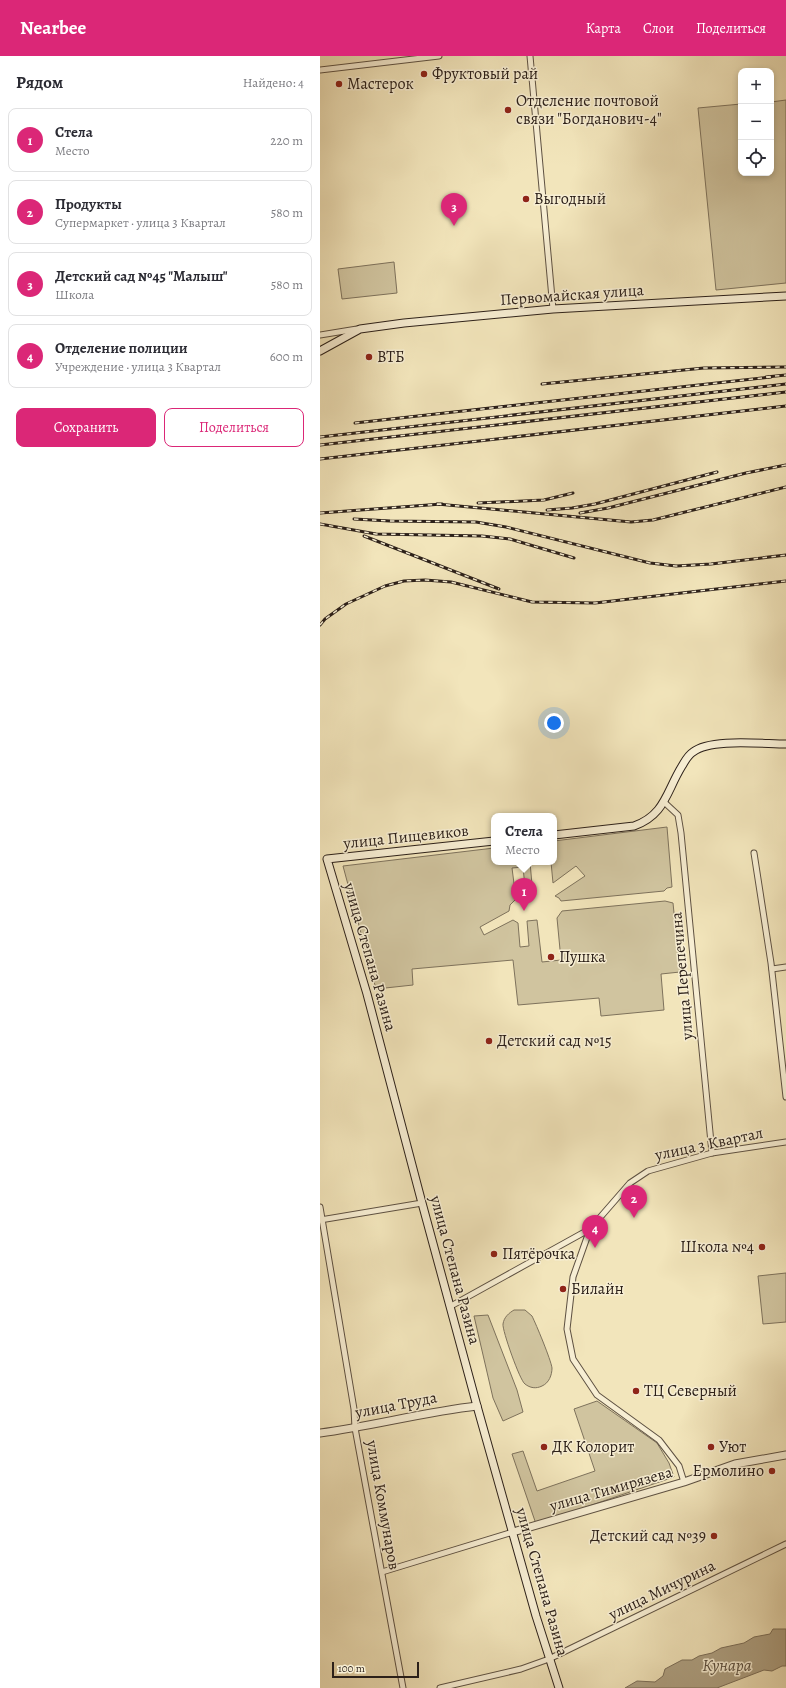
<!DOCTYPE html>
<html lang="ru">
<meta charset="utf-8">
<style>
body{margin:0;font-family:Alegreya,serif;background:#f7f7f7;color:#2b2b33}
.controls{position:absolute;right:12px;top:12px;display:grid;overflow:hidden;border-radius:8px;box-shadow:0 2px 6px #0003}
.controls button{width:36px;height:36px;display:grid;place-items:center;padding:0;border:0;border-bottom:1px solid #e1e1e2;background:#fff;color:#2b2b33;font:20px sans-serif}
.scale{position:absolute;left:12px;bottom:10px;width:87px;box-sizing:border-box;padding-left:4px;border:2px solid #2c2019;border-top:0;font-size:11px;line-height:14px;white-space:nowrap;color:#2c2019;-webkit-text-stroke:3px #f7eed3;paint-order:stroke}
.you{position:absolute;left:234px;top:667px;width:14px;height:14px;margin:-10px;border:3px solid #fff;border-radius:50%;background:#1a73e8;box-shadow:0 0 0 6px #1a73e833}
.badge{display:grid;place-items:center;width:26px;height:26px;border-radius:50%;background:#db2777;color:#fff;font-size:13px;font-weight:700}
.pin{position:absolute;translate:-50% -33px;filter:drop-shadow(0 1px 2px #0008)}
.pin::after{content:'';position:absolute;top:21px;width:14px;height:12px;background:inherit;clip-path:polygon(0 0,100% 0,50% 100%)}
.popup{position:absolute;left:171px;top:757px;width:66px;height:52px;box-sizing:border-box;display:grid;place-content:center;border-radius:8px;background:#fff;filter:drop-shadow(0 1px 3px #0005);font-size:13px;white-space:nowrap;color:#7c7c81}
.popup b{font-size:15px;color:#2b2b33}
.popup::after{content:'';position:absolute;left:50%;top:100%;margin-left:-8px;border:8px solid transparent;border-top-color:#fff}
.list{margin:0;padding:0;list-style:none}
h2{display:flex;justify-content:space-between;align-items:center;height:52px;margin:0;padding:0 16px;font-size:17px}
h2 small{font-size:13px;font-weight:400;color:#7c7c81}
.list li{display:grid;grid-template-columns:26px 1fr auto;gap:12px;align-items:center;box-sizing:border-box;height:64px;margin:0 8px 8px;padding:0 8px;border:1px solid #e1e1e2;border-radius:8px}
.list b{display:block;font-size:15px;white-space:nowrap}
.list p{margin:0;font-size:13px;white-space:nowrap;color:#7c7c81}
.list em{font-size:13px;font-style:normal;color:#7c7c81}
.actions{display:flex;gap:8px;padding:12px 16px}
.actions a{flex:1;padding:9px 0;border:1px solid #db2777;border-radius:8px;text-align:center;font-size:14px;color:#db2777}
.actions .main{background:#db2777;color:#fff}
.icon{flex:none;width:22px;height:22px;fill:none;stroke:currentColor;stroke-width:2;stroke-linecap:round;stroke-linejoin:round}
.map{position:relative;flex:none;width:466px;height:1632px;overflow:hidden}
header{display:flex;align-items:center;gap:24px;box-sizing:border-box;height:56px;padding:0 20px;background:#db2777;color:#fff}
header strong{font-size:19px}
nav{display:flex;gap:22px;margin-inline-start:auto;font-size:14px}
main{display:flex}
aside{flex:1;background:#fff}
.map>svg:first-child{display:block}
.green{fill:#d0c49f;stroke:#7e725c}
.water{fill:#afa284;stroke:#7b6e59}
.lines{fill:none;stroke-linecap:round;stroke-linejoin:round}
.minor-casing{stroke:#5e5142;stroke-width:7}
.tertiary-casing{stroke:#5e5142;stroke-width:9}
.secondary-casing{stroke:#2c2019;stroke-width:9}
.minor{stroke:#f7eed3;stroke-width:5}
.tertiary{stroke:#f7eed3;stroke-width:7}
.secondary{stroke:#f7eed3;stroke-width:7}
.rail-casing{stroke:#2c2019;stroke-width:3}
.rail{stroke:#f7eed3;stroke-width:1.5;stroke-dasharray:4.5;stroke-linecap:butt}
.poi-dot{fill:#8f2418;stroke:#f7eed3;stroke-width:1.5}
.labels{text-anchor:middle;dominant-baseline:central;stroke-width:3;stroke-linejoin:round;paint-order:stroke}
.poi-label{font-size:16px;fill:#2c2019;stroke:#f7eed3;text-anchor:start}
.street-label{font-size:16px;fill:#2c2019;stroke:#f7eed3}
.water-label{font-size:17px;font-style:italic;fill:#5a4e3e;stroke:#f7eed3}
</style>
<header>
<strong>Nearbee</strong>
<nav><a>Карта</a><a>Слои</a><a>Поделиться</a></nav>
</header>
<main>
<aside>
<h2>Рядом<small>Найдено: 4</small></h2>
<ul class="list">
<li><span class="badge">1</span><div><b>Стела</b><p>Место</p></div><em>220 m</em></li>
<li><span class="badge">2</span><div><b>Продукты</b><p>Супермаркет · улица 3 Квартал</p></div><em>580 m</em></li>
<li><span class="badge">3</span><div><b>Детский сад №45 &quot;Малыш&quot;</b><p>Школа</p></div><em>580 m</em></li>
<li><span class="badge">4</span><div><b>Отделение полиции</b><p>Учреждение · улица 3 Квартал</p></div><em>600 m</em></li>
</ul>
<div class="actions"><a class="main">Сохранить</a><a>Поделиться</a></div>
</aside>
<div class="map">
<svg width="466" height="1632" viewBox="0 0 466 1632">
<rect width="100%" height="100%" fill="#f2e5bb"/>
<filter id="stains"><feTurbulence type="fractalNoise" baseFrequency=".005" numOctaves="4"/><feColorMatrix values="0 0 0 0 .2 0 0 0 0 .09 0 0 0 0 .02 0 0 0 .5 -.17"/></filter>
<radialGradient id="worn" r=".72"><stop offset=".6" stop-color="#630" stop-opacity="0"/><stop offset="1" stop-color="#630" stop-opacity=".3"/></radialGradient>
<g class="green">
<path d="M466,44V227L396,234L378,52L421,48V117H451V46Z"/>
<path d="M74,206L77,237L22,243L18,213Z"/>
<path d="M347,771L352,831L347,832L344,835L241,845L239,842L235,840L265,820L256,810L233,827L231,806H234V785Z"/>
<path d="M174,792V806H210L213,840L206,841L203,811L192,812L196,843L190,849L189,855L160,871L164,879L193,864L198,867L200,891L209,890L207,865L217,864L222,906L241,904L237,862L242,855L345,845L353,847L360,916L341,918L344,954L281,960L279,942L198,949L193,904L92,913L93,929L56,933L23,810Z"/>
<path d="M466,1217V1266L443,1268L438,1220Z"/>
<path d="M194,1254H205L212,1260C216,1268 231,1304 232,1312C232,1319 229,1327 222,1330C216,1333 210,1332 205,1328C200,1325 182,1274 183,1268C184,1261 189,1257 194,1254Z"/>
<path d="M168,1259L197,1334L203,1356L183,1365L173,1342L154,1260Z"/>
<path d="M277,1345L337,1387L349,1407L354,1421L216,1468L192,1398L203,1395L217,1435L275,1415L254,1353Z"/>
</g>
<path class="water" d="M453,1573H466V1610H462L452,1615L444,1614L397,1632H305L317,1625L335,1626L343,1620L345,1613L362,1604H372L379,1600L392,1597L401,1592L424,1587L434,1581L450,1578Z"/>
<g class="lines">
<g class="minor-casing">
<g id="minor">
<path d="M210,0L233,253"/>
<path d="M0,14L119,0"/>
<path d="M0,279L37,273"/>
<path d="M344,746L358,759L361,777L392,1097"/>
<path d="M434,797L451,907L466,1041"/>
<path d="M452,913L466,911"/>
<path d="M0,1151L34,1353L35,1372L83,1632"/>
<path d="M0,1164L102,1147"/>
<path d="M270,1173L253,1221L247,1273L253,1303L277,1339L339,1384L359,1410L364,1426"/>
<path d="M131,1250L270,1173L310,1127L328,1115L392,1097L466,1086"/>
<path d="M62,1516L193,1476"/>
<path d="M120,1632L201,1613L229,1603L466,1488"/>
</g>
</g>
<g class="tertiary-casing">
<g id="tertiary">
<path d="M0,1377C53,1370 104,1356 157,1350"/>
<path d="M193,1476L364,1426L415,1408L466,1399"/>
</g>
</g>
<g class="secondary-casing">
<g id="secondary">
<path d="M0,295L40,273L84,267L233,253L466,240"/>
<path d="M234,779L314,770C345,759 346,736 362,710C365,705 368,699 373,696C390,682 443,688 466,688"/>
<path d="M174,785L7,803L47,938L102,1147L157,1350L216,1560L239,1632"/>
</g>
</g>
<use href="#minor" class="minor"/>
<use href="#tertiary" class="tertiary"/>
<use href="#secondary" class="secondary"/>
<g class="rail-casing">
<g id="rail">
<path d="M446,321L466,319"/>
<path d="M222,328L384,312L466,311"/>
<path d="M35,367L451,321"/>
<path d="M0,381L466,328"/>
<path d="M0,389L466,336"/>
<path d="M0,403L466,350"/>
<path d="M158,447L224,444L253,437"/>
<path d="M117,448L311,466L333,464L466,431"/>
<path d="M227,454L252,452L275,448L397,416"/>
<path d="M0,457L122,448"/>
<path d="M260,457L288,452L426,417L466,409"/>
<path d="M34,463L70,465L156,466L186,471L330,507L356,510L391,508L466,499"/>
<path d="M0,468L56,478L162,480L190,483L254,502"/>
<path d="M44,480L179,533"/>
<path d="M0,569L5,563L26,548L65,530L84,525L105,524L131,526L212,546L275,547L466,525"/>
</g>
</g>
<use href="#rail" class="rail"/>
</g>
<g class="poi-dot">
<circle cx="104" cy="18" r="4"/>
<circle cx="19" cy="28" r="4"/>
<circle cx="188" cy="54" r="4"/>
<circle cx="206" cy="143" r="4"/>
<circle cx="49" cy="301" r="4"/>
<circle cx="231" cy="901" r="4"/>
<circle cx="169" cy="985" r="4"/>
<circle cx="442" cy="1191" r="4"/>
<circle cx="174" cy="1198" r="4"/>
<circle cx="243" cy="1233" r="4"/>
<circle cx="316" cy="1335" r="4"/>
<circle cx="224" cy="1391" r="4"/>
<circle cx="391" cy="1391" r="4"/>
<circle cx="452" cy="1415" r="4"/>
<circle cx="394" cy="1480" r="4"/>
</g>
<g class="labels">
<g class="poi-label">
<text x="112" y="18">Фруктовый рай</text>
<text x="27" y="28">Мастерок</text>
<text x="196" y="45">Отделение почтовой<tspan x="196" dy="18">связи "Богданович-4"</tspan></text>
<text x="214" y="143">Выгодный</text>
<text x="57" y="301">ВТБ</text>
<text x="239" y="901">Пушка</text>
<text x="177" y="985">Детский сад №15</text>
<text x="434" y="1191" text-anchor="end">Школа №4</text>
<text x="182" y="1198">Пятёрочка</text>
<text x="251" y="1233">Билайн</text>
<text x="324" y="1335">ТЦ Северный</text>
<text x="232" y="1391">ДК Колорит</text>
<text x="399" y="1391">Уют</text>
<text x="444" y="1415" text-anchor="end">Ермолино</text>
<text x="386" y="1480" text-anchor="end">Детский сад №39</text>
</g>
<g class="street-label">
<text transform="translate(252 239) rotate(-4)">Первомайская улица</text>
<text transform="translate(86 781) rotate(-6)">улица Пищевиков</text>
<text transform="translate(50 901) rotate(74)">улица Степана Разина</text>
<text transform="translate(362 920) rotate(-95)">улица Перепечина</text>
<text transform="translate(389 1088) rotate(-12)">улица 3 Квартал</text>
<text transform="translate(135 1214) rotate(75)">улица Степана Разина</text>
<text transform="translate(76 1349) rotate(-11)">улица Труда</text>
<text transform="translate(291 1433) rotate(-16)">улица Тимирязева</text>
<text transform="translate(63 1449) rotate(80)">улица Коммунаров</text>
<text transform="translate(222 1526) rotate(74)">улица Степана Разина</text>
<text transform="translate(342 1534) rotate(-26)">улица Мичурина</text>
</g>
<g class="water-label">
<text x="407" y="1609">Кунара</text>
</g>
</g>
<rect width="100%" height="100%" filter="url(#stains)"/>
<rect width="100%" height="100%" fill="url(#worn)"/>
</svg>
<div class="controls">
<button>+</button>
<button>−</button>
<button><svg class="icon" aria-label="locate" viewBox="0 0 24 24"><circle cx="12" cy="12" r="6"/><path d="M12 2v4M12 18v4M2 12h4M18 12h4"/></svg></button>
</div>
<div class="scale">100 m</div>
<div class="you"></div>
<div class="pin badge" style="left:204px;top:855px">1</div>
<div class="popup"><b>Стела</b>Место</div>
<div class="pin badge" style="left:314px;top:1162px">2</div>
<div class="pin badge" style="left:134px;top:170px">3</div>
<div class="pin badge" style="left:275px;top:1192px">4</div>
</div>
</main>
